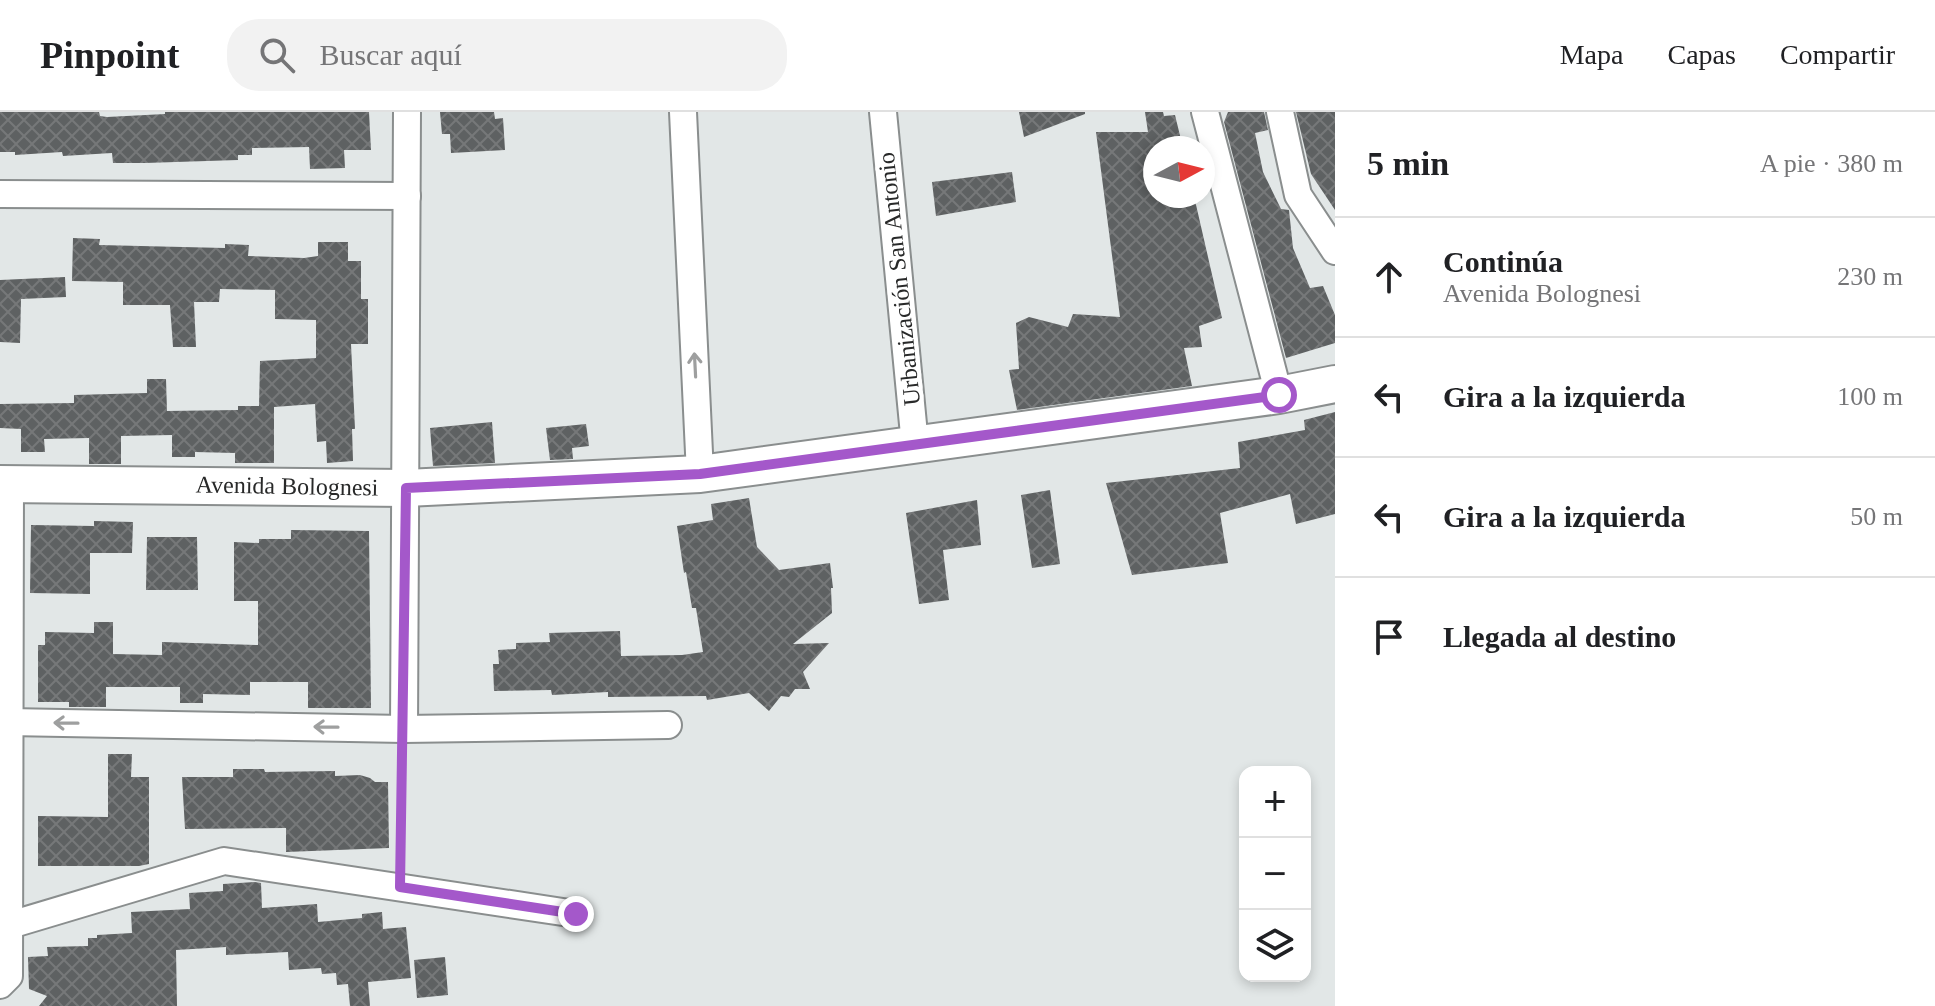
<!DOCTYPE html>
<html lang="es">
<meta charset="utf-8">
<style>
body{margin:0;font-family:"Times New Roman",serif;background:#f2f2f2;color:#202124}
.controls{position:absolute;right:24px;bottom:24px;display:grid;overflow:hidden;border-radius:16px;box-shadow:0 4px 12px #0003}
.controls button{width:72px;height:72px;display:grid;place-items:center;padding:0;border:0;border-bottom:2px solid #e0e0e0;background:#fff;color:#202124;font:40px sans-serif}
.compass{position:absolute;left:1143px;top:24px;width:72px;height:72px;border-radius:50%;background:#fff;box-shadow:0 4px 12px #0003;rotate:83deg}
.stop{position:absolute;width:24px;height:24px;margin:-18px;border:6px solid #a458ca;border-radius:50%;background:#fff}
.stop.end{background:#a458ca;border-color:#fff;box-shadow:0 2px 8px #0008}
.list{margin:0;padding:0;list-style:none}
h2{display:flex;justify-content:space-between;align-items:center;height:104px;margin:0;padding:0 32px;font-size:34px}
h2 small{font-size:26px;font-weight:400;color:#757577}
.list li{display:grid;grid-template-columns:52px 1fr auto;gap:24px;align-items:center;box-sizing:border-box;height:120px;padding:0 32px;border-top:2px solid #e0e0e0}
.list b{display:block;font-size:30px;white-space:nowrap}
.list p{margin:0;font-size:26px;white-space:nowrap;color:#757577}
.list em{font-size:26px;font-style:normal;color:#757577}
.icon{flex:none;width:44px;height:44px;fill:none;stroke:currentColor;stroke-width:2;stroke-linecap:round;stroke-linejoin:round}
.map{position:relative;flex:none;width:1335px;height:894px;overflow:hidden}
header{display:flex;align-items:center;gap:48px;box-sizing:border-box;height:112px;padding:0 40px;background:#fff;border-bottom:2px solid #e0e0e0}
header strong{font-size:38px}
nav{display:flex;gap:44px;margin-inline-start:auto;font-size:28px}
.search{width:560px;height:72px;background:#f2f2f2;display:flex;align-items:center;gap:20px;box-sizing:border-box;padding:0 28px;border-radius:32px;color:#757577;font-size:30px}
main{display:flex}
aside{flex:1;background:#fff}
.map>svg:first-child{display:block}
.building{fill:url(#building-cross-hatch)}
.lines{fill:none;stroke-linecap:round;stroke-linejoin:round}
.minor-casing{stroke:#8a8e8e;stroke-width:30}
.secondary-casing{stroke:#8a8e8e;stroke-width:40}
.path{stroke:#7d8080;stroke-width:5;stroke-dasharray:4 6;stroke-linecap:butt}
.minor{stroke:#fff;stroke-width:26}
.secondary{stroke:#fff;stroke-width:36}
.oneway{stroke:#9e9f9f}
.route{stroke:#a458ca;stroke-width:10}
.labels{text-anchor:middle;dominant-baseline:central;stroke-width:8;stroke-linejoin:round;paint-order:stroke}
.street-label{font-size:24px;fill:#282929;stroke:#fff}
</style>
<header>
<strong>Pinpoint</strong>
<div class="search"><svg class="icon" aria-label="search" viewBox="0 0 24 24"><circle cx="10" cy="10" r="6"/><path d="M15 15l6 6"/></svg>Buscar aquí</div>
<nav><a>Mapa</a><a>Capas</a><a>Compartir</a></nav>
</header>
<main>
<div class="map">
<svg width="1335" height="894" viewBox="0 0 1335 894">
<defs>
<pattern id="building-cross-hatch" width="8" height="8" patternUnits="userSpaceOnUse" patternTransform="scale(2)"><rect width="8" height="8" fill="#5e6162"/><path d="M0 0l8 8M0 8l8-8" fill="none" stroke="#767879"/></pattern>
</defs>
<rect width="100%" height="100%" fill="#e2e7e7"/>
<g class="building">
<path d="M0,0H99L100,4L107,5L165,2V0H369L371,38H344L345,56L310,57L309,35L252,36V43H238V48L145,51H113L112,41L63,44L62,40L15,43V40H0Z"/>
<path d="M440,0H494L495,7L503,6L505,38L451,41L450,22H442Z"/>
<path d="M1019,0H1085V2L1024,25Z"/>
<path d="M1145,0H1163L1164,4L1175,3L1183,36H1155V84H1194L1222,206L1199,214L1202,235L1184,236L1192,274L1017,298L1009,258L1019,257L1016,211L1029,205L1068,215L1073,202L1120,205L1096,20H1148Z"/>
<path d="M1228,0H1264L1268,18L1255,21L1263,60L1281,97L1289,98L1293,136L1310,176L1323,174L1335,203V231L1286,246L1224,10Z"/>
<path d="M1296,0H1335V98L1311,62Z"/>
<path d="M1012,60L1016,90L936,104L932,70Z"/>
<path d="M73,126L100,127L99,133L225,136V132L249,133L248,144L304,146L318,144V130H348V149H361V187H368V232H351L355,317H352L353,349L327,351L326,329L317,330L315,292L274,295V351H235V341L195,340V345H172V323L121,324V352H89V326L44,327L45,340H21V317L0,316V292L74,291V283L147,281V267H166L167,299L238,298V294H259L260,249L316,246V208L275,207V178L220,177L219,190H194L196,235H173L170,193H123V170L72,169Z"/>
<path d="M65,165L66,185L21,187L20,231L0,230V168Z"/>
<path d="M1335,300V402L1296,412L1290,382L1220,401L1228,451L1132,463L1106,371L1240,356L1238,330L1305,318L1304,308Z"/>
<path d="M492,310L495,351L433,354L430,316Z"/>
<path d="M586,312L589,334L572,336L573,347L550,348L546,316Z"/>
<path d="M1050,378L1060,452L1032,456L1021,383Z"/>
<path d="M749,386L757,435L779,458L830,451L833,476H831L832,501L793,532L829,531L803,560L810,577H795L789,585L781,584L769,599L749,581L707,588L706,584L608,585V580L552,583L551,578L494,579L493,552H499L498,538L516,537V531L550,530L549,521L620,519L621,544L682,543L703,540L696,496H692L686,460L684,461L677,414L713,408L711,392Z"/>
<path d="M977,388L981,433L943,438L949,488L919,492L906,401Z"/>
<path d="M94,409L133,410L132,441H90V482L30,481L31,413L94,414Z"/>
<path d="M291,418L369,419L371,596H308V570H250V583L203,582V591H180V575H106V595H69V590H38V533H45V520L94,521V510H113V542L162,543V530L258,533V489H234V430L259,431V427H291Z"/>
<path d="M147,425H197L198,478H146Z"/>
<path d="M108,642H132L131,665H149V752L139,754H38V704L108,705Z"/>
<path d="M233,657H264L265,660L335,659V664L360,663L370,666L375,670H388L389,736L286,740V716L185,717L182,665H233Z"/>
<path d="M255,770L261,771L262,796L317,792L318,810L362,806V802L382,800L383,817L406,815L411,866L368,870L370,894H350L348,872L337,873L336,861L322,862L321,856L289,858L288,840L226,843V835L176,838L177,894H39L47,884L29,877L28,845L48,844L47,835L88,834V826H97V823L132,821L131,800L190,797L189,781L223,779V772Z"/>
<path d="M445,845L448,883L417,886L414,848Z"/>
</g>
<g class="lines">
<g class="minor-casing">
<g id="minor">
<path d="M683,0L700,362"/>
<path d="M883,0L915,333"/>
<path d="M1205,0L1279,283"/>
<path d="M1280,0L1298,83L1335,139"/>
<path d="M0,82L407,84"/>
<path d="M8,610L404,617L668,613"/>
<path d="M404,617L407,0"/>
<path d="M0,816L224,749L576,802"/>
<path d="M0,873L9,864L10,372"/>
</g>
</g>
<g class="secondary-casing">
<path id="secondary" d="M0,372L406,376L700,362L1279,283L1335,272"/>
</g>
<path class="path" d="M401,752L403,642"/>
<use href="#minor" class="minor"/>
<use href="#secondary" class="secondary"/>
</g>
<defs><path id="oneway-shaft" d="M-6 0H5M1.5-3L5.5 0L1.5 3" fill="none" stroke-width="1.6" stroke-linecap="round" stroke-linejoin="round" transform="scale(2)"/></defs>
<g class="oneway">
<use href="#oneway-shaft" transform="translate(695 253) rotate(-93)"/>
<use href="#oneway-shaft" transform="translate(66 611) rotate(-179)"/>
<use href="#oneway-shaft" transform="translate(326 615) rotate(-179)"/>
</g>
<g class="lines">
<path class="route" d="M576,802L400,775L406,376L700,362L1279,283"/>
</g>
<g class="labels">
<g class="street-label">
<text transform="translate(899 167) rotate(-96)">Urbanización San Antonio</text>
<text transform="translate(287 374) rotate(1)">Avenida Bolognesi</text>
</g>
</g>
</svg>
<div class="controls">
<button>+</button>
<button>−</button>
<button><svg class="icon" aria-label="layers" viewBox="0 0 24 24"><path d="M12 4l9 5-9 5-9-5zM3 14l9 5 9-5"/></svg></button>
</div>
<svg class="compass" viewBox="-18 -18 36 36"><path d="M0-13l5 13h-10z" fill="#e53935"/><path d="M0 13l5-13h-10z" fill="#757577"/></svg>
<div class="stop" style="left:1279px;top:283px"></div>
<div class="stop end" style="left:576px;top:802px"></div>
</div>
<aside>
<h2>5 min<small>A pie · 380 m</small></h2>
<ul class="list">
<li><svg class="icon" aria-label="ahead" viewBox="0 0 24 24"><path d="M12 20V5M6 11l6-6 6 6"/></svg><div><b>Continúa</b><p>Avenida Bolognesi</p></div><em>230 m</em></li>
<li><svg class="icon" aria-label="left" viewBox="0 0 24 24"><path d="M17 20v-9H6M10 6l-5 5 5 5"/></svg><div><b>Gira a la izquierda</b></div><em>100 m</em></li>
<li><svg class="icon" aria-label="left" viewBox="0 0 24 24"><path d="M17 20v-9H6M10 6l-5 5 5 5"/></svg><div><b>Gira a la izquierda</b></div><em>50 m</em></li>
<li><svg class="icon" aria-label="arrive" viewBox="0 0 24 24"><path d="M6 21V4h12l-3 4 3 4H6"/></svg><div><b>Llegada al destino</b></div></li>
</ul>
</aside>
</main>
